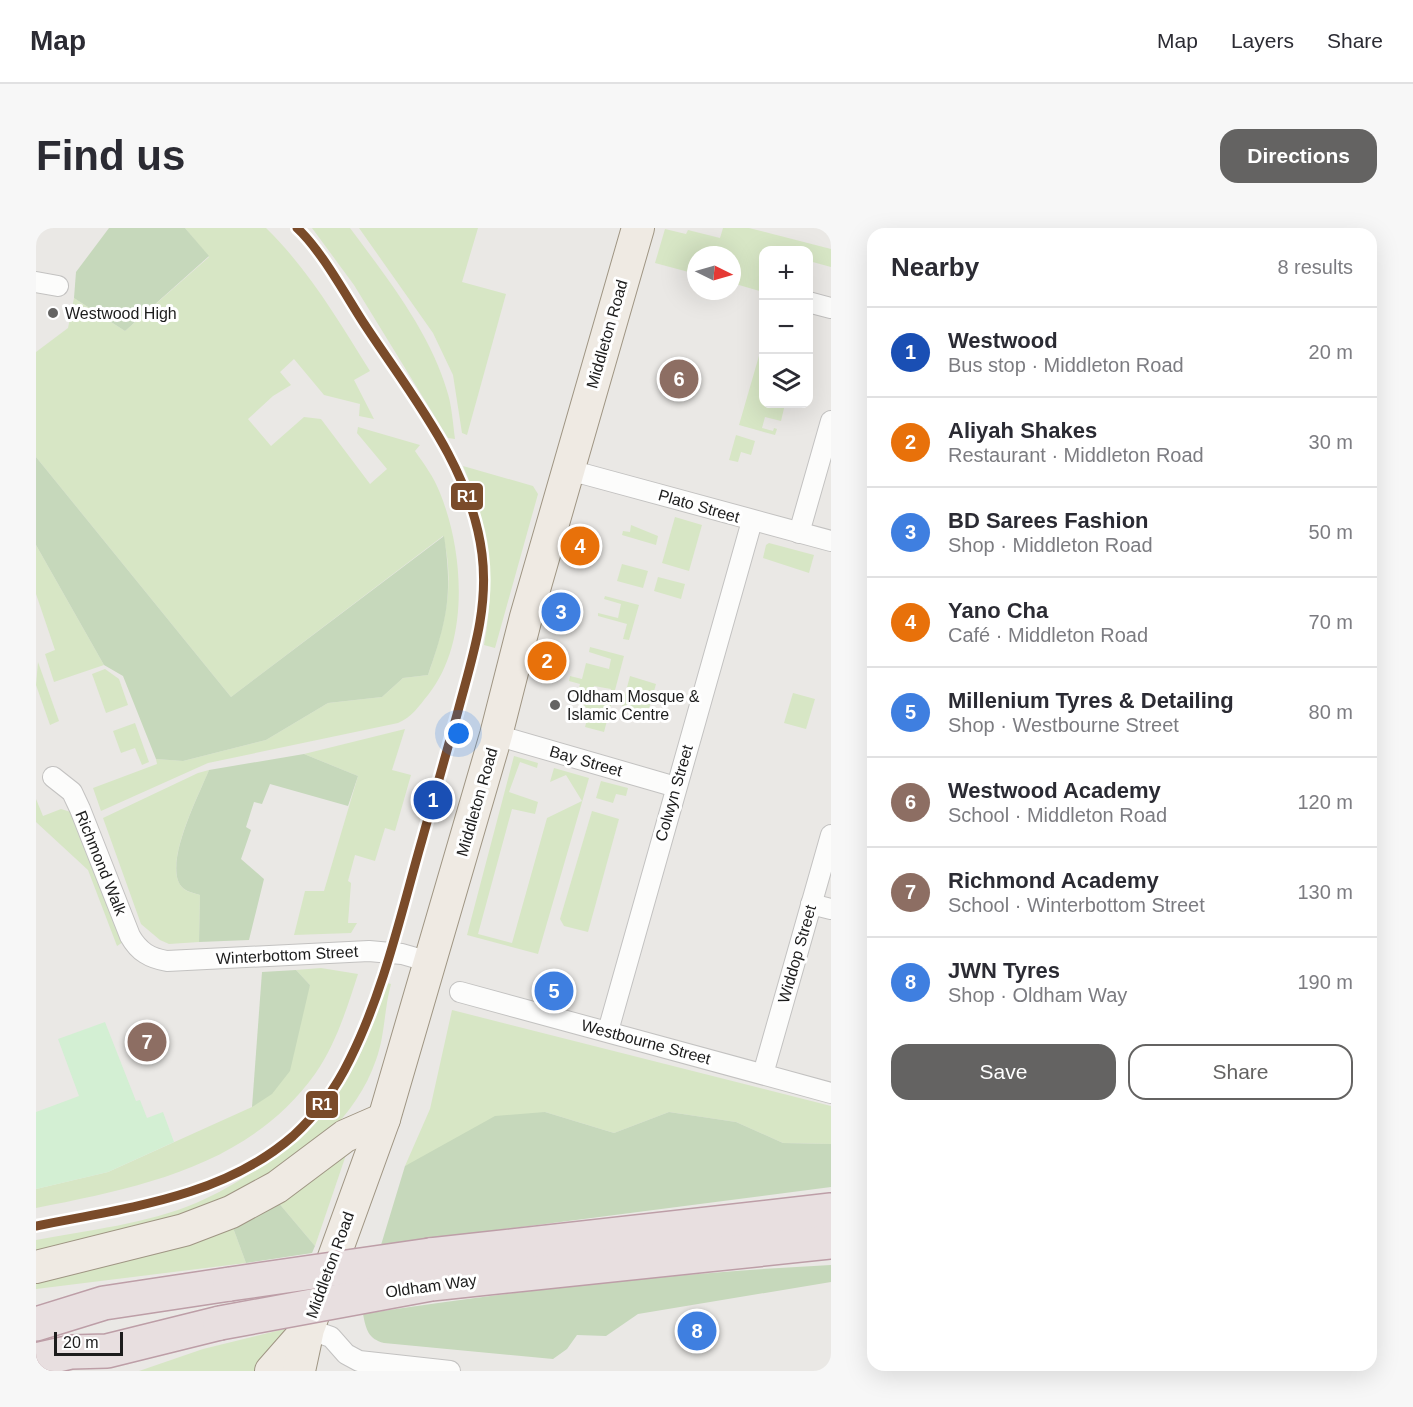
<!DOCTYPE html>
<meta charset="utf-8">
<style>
body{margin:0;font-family:Helvetica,sans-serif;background:#f7f7f7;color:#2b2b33}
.controls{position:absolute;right:18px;top:18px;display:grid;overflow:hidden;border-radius:12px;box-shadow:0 6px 24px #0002}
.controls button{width:54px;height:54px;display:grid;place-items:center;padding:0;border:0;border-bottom:2px solid #e1e1e2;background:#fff;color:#2b2b33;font:30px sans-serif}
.compass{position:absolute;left:651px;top:18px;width:54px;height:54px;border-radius:50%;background:#fff;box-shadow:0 6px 24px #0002;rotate:95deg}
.scale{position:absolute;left:18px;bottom:15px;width:69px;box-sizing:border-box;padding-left:6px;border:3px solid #1c1c1c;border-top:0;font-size:16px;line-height:21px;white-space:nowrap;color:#1c1c1c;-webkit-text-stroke:4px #fff;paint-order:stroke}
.you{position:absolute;left:423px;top:506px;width:21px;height:21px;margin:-15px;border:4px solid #fff;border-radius:50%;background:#1a73e8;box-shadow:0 0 0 9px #1a73e833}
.badge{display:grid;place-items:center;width:39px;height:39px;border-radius:50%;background:#646362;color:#fff;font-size:20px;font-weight:700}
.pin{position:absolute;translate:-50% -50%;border:3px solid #fff;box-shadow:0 2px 6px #0006}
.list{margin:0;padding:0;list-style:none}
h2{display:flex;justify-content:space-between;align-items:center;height:78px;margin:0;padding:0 24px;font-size:26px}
h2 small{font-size:20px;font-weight:400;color:#7c7c81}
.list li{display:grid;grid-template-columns:39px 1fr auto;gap:18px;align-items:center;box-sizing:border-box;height:90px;padding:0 24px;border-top:2px solid #e1e1e2}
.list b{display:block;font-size:22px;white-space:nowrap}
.list p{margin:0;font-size:20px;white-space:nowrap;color:#7c7c81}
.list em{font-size:20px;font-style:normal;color:#7c7c81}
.actions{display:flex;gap:12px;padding:18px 24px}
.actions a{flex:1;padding:14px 0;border:2px solid #646362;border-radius:18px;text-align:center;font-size:21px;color:#646362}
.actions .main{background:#646362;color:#fff}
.icon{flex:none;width:33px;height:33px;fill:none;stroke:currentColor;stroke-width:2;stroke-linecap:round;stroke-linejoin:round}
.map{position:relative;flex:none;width:795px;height:1143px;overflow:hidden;border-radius:18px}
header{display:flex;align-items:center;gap:36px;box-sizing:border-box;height:84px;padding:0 30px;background:#fff;border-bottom:2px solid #e1e1e2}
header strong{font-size:28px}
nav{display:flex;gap:33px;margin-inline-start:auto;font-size:21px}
.intro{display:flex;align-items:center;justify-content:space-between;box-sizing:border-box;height:144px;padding:0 36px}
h1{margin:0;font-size:42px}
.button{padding:15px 27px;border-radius:18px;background:#646362;color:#fff;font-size:21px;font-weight:700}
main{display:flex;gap:36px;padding:0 36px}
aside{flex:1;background:#fff;border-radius:18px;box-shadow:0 6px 24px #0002}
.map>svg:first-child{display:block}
.grass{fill:#d7e6c5;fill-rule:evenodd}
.forest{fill:#c6d8bb}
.park{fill:#d3efd3}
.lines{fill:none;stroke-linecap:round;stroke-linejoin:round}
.street-casing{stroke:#c3c2c1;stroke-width:22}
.primary-casing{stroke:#9f9583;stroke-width:34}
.highway-casing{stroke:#bd9ea7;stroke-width:36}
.street{stroke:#fcfcfb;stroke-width:20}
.primary{stroke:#efeae3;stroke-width:32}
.highway{stroke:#e8dfe0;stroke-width:33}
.highway-bridge-casing{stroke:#bd9ea7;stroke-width:36;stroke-linecap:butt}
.highway-bridge{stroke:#e8dfe0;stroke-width:33}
.rail-1-casing{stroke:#fff;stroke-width:14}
.rail-1{stroke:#7a4b2a;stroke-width:9}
.poi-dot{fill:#646362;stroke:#fff;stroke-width:2}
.labels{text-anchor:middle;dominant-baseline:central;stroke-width:6;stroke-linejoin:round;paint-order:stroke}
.poi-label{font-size:16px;fill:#1c1c1c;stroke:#fff;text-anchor:start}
.street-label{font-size:16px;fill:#1c1c1c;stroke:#fff}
.line-badge{stroke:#fff;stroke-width:2}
.badge-label{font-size:16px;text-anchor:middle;font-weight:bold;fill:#fff}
</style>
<header>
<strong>Map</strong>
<nav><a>Map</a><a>Layers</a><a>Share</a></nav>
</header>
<div class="intro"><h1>Find us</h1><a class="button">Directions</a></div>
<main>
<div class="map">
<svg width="795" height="1143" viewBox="0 0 795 1143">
<rect width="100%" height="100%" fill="#eae8e5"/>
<g class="grass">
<path d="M149,0H230C273,42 302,92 334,143L318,152L338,191L323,188L324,176L288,167L258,131L244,144L255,157L237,168L212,191L235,218L268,189L285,191L334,256L351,241L321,205L322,199L384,217L379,223C388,236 398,249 404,265C428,324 434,415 392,467C383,478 376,489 362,495L172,535L65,583L57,560L121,536L120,531L147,533L230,512L292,475L346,469L367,450L392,447C408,400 420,358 407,308L195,469L0,229V124L32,100L38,70L89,103L173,29Z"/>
<path d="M276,0H314C351,50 395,105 412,166C416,180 417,196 419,211L412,210L318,57Z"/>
<path d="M323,0H442L426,54L470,66L431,207L426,205L417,147L397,105Z"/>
<path d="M687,0H713L795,21V39L773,33L772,22H728L727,64L696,55V27H660V46L619,35L629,1L650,6L652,2L684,10Z"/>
<path d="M727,114L728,176H749L745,193L729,189L726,200L737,203L738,200L741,201L739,207L703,197Z"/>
<path d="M700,207L719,213L715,227L705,224L702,234L693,232Z"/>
<path d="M427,238L497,258L502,266L459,420L448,417C460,351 453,299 427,238Z"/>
<path d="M639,289L666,297L653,343L626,335Z"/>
<path d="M595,297L622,308L620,317L586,307L587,303L594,304Z"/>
<path d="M733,315L778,327L773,345L727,330L730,317Z"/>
<path d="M0,317L68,437L18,454L9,426L19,422L0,366Z"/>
<path d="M586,336L612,343L607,360L581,353Z"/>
<path d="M622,349L649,356L645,371L618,363Z"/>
<path d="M569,368L603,377L593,412L587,411L591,396L562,388V385L582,390L585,376L568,371Z"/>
<path d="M554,419L588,428L568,504L549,499L552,488L548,486L550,479L539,475L544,456L533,453L534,448L546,451L550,435L573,441L575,431L553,424ZM558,458L575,461L571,475L555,471Z"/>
<path d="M2,434L23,493L14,497L0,457Z"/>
<path d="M69,441L83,451L92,477L70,485L56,446Z"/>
<path d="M594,448L620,456L612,485L586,478Z"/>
<path d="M757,465L779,471L770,501L748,495Z"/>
<path d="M99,495L113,534L106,537L99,520L85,525L77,503Z"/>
<path d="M369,501L356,542L375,547L359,603L349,600L339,633L319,627L312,653L315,655L312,695H321L315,705L258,707L269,663H288L322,548L268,526Z"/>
<path d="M478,528L502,535L501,540L484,534L473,564L502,574L499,586L476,581L442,706L476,715L511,590L546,573L530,547L514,554L518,540L553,550L502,726L431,707Z"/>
<path d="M173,542C163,567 125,639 147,660C150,664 159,665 164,667L163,714L133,716L124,712L105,696L67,590L162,545Z"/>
<path d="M565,553L592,560L590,568L580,566L577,575L560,570Z"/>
<path d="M0,571L7,588L25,581L38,585L87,714L81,718L52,642L0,594Z"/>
<path d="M556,583L583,591L552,704L528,698L524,691Z"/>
<path d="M285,740L322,746C311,780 300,816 279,846C213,938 105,959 0,980V961L72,944L216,879L274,757L260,742Z"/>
<path d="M351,755L355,756C348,781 349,808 340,832C295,961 116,996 0,1025V1012C52,1002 111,996 160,975C225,947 283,897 319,836C333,811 341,782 351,755Z"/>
<path d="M416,782L795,878V916L747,915L700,894L633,884L578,905L509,884L369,938L394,881Z"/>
<path d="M312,921L279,1018L241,973Z"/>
<path d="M196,997L210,1035L0,1061V1052Z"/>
<path d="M252,1100L242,1118L219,1143H103L167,1121Z"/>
</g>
<g class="forest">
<path d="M73,0H149L173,28L89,103L38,70L40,44Z"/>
<path d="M0,229L195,469L408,308C417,365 411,393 392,447L367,450L346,469L292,475L230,512L147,533L120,531L87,448L68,437L0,317Z"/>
<path d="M268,526L322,548L312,578L234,556L226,576L218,574L210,599L215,602L205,631L228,651L213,712L163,714L164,667C159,665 151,664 147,660C125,640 163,567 173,542Z"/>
<path d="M260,742L274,757L254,843L236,866L216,879L226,744Z"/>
<path d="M509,884L578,905L633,884L700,894L747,915L795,916V959L345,1017L369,938L459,888Z"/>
<path d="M241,973L279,1018L276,1025L210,1035L196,997Z"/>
<path d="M795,1037V1054L602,1086L570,1108L541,1107L531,1121L517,1131L348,1115C332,1111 330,1101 327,1086C482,1062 638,1045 795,1037Z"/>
</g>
<path class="park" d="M69,794L100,873L104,872L111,890L127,884L138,914L72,944L0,961V884L43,868L22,811Z"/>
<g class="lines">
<g class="street-casing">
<g id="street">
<path d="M0,54L22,58"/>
<path d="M772,74L795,80"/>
<path d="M532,245L548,246L795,313"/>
<path d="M763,305L795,193"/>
<path d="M460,507L640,559"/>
<path d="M17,549L36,564L44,581L94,708C103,724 114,730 131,733L333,723L366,726L394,734"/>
<path d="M775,676L795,681"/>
<path d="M424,764L795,865"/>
<path d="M572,803L716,293"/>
<path d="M727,846L795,607"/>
<path d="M272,1101L295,1109L310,1126L323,1133L414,1143"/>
</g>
</g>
<g class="primary-casing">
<g id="primary">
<path d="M0,1039L148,1002L195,984L241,959L309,908L348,891"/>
<path d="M235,1143L271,1102"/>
<path d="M263,1143L272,1101L348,891L460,507L490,389L602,0"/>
</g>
</g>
<g class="highway-casing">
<g id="highway">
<path d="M394,1027L795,982"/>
<path d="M395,1056L795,1014"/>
<path d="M0,1096L68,1075L194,1056"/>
<path d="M0,1132L35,1124L71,1123L184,1095"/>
</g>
</g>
<use href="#street" class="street"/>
<use href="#primary" class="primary"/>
<use href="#highway" class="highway"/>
<g class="highway-bridge-casing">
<g id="highway-bridge">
<path d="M194,1056L394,1027"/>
<path d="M184,1095L395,1056"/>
</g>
</g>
<use href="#highway-bridge" class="highway-bridge"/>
<g class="rail-1-casing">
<path id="rail-1" d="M0,998C88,980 186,970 257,908C281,886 300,860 314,831C348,763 365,685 386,612C398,569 410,526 422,483C436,430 453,381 446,326C435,238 374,166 327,94C309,66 285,22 261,0"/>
</g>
<use href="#rail-1" class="rail-1"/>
</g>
<g class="poi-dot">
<circle cx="17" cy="85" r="6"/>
<circle cx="519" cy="477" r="6"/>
</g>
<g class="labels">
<g class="poi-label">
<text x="29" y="85">Westwood High</text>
<text x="531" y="468">Oldham Mosque &amp;<tspan x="531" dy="18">Islamic Centre</tspan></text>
</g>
<g class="street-label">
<text transform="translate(571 106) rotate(-74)">Middleton Road</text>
<text transform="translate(663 278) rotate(16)">Plato Street</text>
<text transform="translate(550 533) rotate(16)">Bay Street</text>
<text transform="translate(638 565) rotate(-74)">Colwyn Street</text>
<text transform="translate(441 574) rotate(-74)">Middleton Road</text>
<text transform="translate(65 635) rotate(68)">Richmond Walk</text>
<text transform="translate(761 726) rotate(-74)">Widdop Street</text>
<text transform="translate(251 727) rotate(-3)">Winterbottom Street</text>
<text transform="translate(610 814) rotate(15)">Westbourne Street</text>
<text transform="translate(294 1037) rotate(-70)">Middleton Road</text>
<text transform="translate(395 1058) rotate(-8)">Oldham Way</text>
</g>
</g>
<g class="line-badge">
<rect x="414" y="254" width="34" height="29" rx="6" fill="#7a4b2a"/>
<rect x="269" y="862" width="34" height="29" rx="6" fill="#7a4b2a"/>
</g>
<g class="badge-label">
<text x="431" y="274">R1</text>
<text x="286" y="882">R1</text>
</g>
</svg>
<div class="controls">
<button>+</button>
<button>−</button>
<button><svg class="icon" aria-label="layers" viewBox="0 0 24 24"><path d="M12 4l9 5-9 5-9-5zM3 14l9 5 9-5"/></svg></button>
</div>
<svg class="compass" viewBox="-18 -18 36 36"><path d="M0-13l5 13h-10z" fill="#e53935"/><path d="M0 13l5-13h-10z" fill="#7c7c81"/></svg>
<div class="scale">20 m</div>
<div class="you"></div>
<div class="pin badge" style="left:397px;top:572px;background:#1a4fb4">1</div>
<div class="pin badge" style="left:511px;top:433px;background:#e8710a">2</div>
<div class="pin badge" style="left:525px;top:384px;background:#3f7fe0">3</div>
<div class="pin badge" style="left:544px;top:318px;background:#e8710a">4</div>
<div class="pin badge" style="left:518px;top:763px;background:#3f7fe0">5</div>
<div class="pin badge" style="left:643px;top:151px;background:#8d6e63">6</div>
<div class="pin badge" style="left:111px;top:814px;background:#8d6e63">7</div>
<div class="pin badge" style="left:661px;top:1103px;background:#3f7fe0">8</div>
</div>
<aside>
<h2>Nearby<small>8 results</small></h2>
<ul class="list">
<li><span class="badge" style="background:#1a4fb4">1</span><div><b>Westwood</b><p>Bus stop · Middleton Road</p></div><em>20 m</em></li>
<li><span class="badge" style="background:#e8710a">2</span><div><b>Aliyah Shakes</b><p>Restaurant · Middleton Road</p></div><em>30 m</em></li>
<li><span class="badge" style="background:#3f7fe0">3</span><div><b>BD Sarees Fashion</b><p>Shop · Middleton Road</p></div><em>50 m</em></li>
<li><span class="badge" style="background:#e8710a">4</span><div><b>Yano Cha</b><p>Café · Middleton Road</p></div><em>70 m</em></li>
<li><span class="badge" style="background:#3f7fe0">5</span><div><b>Millenium Tyres &amp; Detailing</b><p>Shop · Westbourne Street</p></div><em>80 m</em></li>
<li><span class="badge" style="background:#8d6e63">6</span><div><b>Westwood Academy</b><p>School · Middleton Road</p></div><em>120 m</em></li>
<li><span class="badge" style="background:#8d6e63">7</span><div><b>Richmond Academy</b><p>School · Winterbottom Street</p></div><em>130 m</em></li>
<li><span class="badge" style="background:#3f7fe0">8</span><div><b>JWN Tyres</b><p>Shop · Oldham Way</p></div><em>190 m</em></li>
</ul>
<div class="actions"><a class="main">Save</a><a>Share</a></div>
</aside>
</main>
